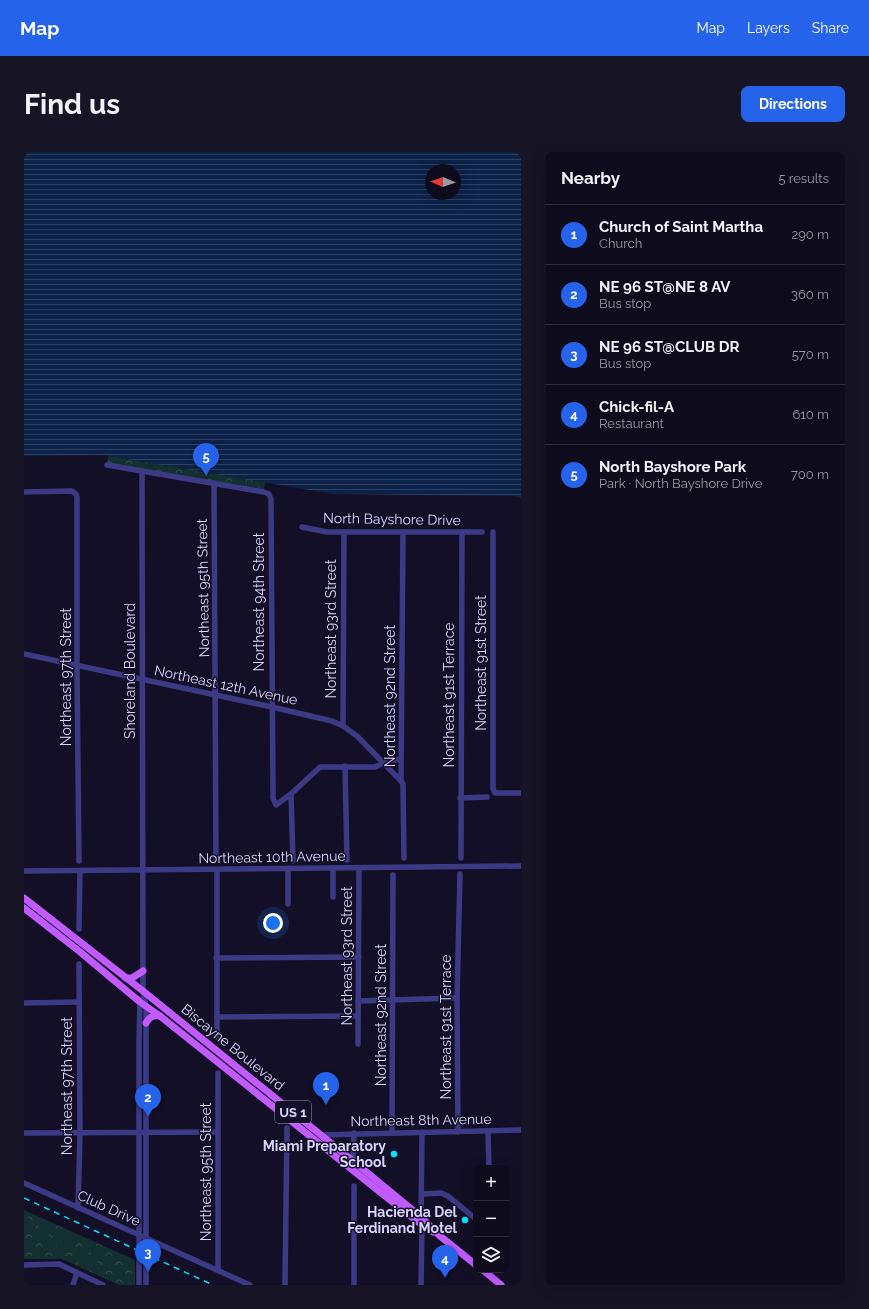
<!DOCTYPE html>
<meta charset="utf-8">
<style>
body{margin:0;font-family:Raleway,sans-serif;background:#171425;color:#f1f3f6}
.controls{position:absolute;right:12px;bottom:12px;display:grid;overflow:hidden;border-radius:8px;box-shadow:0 4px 16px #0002}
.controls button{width:36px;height:36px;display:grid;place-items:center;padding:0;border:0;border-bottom:1px solid #2e2b3b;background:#0e0b1c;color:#f1f3f6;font:20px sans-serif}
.compass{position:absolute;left:401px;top:12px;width:36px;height:36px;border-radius:50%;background:#0e0b1c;box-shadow:0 4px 16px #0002;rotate:272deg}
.you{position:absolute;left:249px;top:771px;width:14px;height:14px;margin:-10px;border:3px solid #fff;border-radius:50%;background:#1a73e8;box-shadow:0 0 0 6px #1a73e833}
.badge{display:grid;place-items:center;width:26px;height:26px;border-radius:50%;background:#2563eb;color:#fff;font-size:13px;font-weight:700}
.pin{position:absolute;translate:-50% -33px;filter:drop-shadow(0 1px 2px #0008)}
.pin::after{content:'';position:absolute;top:21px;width:14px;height:12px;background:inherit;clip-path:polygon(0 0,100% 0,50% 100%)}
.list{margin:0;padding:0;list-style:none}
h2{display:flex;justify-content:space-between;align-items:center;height:52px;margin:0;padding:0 16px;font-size:17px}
h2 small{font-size:13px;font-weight:400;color:#9b9ba3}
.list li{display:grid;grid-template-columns:26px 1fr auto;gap:12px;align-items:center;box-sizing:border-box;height:60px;padding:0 16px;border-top:1px solid #2e2b3b}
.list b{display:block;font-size:15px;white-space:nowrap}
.list p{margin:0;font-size:13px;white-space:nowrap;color:#9b9ba3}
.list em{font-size:13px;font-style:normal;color:#9b9ba3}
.icon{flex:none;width:22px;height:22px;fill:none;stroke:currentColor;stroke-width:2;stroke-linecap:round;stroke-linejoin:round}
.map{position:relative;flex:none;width:497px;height:1133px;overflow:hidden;border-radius:8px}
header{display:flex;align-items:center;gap:24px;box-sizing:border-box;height:56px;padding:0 20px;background:#2563eb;color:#fff}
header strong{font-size:19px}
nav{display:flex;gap:22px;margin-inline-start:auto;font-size:14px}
.intro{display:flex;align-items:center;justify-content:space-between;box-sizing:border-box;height:96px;padding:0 24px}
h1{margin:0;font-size:28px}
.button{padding:10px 18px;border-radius:8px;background:#2563eb;color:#fff;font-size:14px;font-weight:700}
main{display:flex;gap:24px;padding:0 24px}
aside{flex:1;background:#0e0b1c;border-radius:8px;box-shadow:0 4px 16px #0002}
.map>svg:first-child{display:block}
.forest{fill:url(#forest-crowns)}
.pitch{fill:#12302f}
.water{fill:url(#water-rules);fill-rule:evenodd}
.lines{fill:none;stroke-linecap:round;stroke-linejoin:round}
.minor{stroke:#3d3a85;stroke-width:5.5}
.major{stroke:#c25bff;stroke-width:7}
.rail{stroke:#00e5ff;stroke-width:1.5;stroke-dasharray:6 5;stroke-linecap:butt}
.poi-dot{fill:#00e5ff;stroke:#130f26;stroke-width:1.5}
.labels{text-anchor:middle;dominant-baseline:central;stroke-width:3;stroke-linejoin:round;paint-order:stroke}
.shield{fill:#130f26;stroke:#9e99be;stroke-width:1}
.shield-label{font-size:13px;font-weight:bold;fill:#d9d4ff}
.street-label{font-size:14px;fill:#d9d4ff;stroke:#130f26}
.poi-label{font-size:14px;font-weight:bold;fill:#d9d4ff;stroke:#130f26;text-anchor:end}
</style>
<header>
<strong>Map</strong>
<nav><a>Map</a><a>Layers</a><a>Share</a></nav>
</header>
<div class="intro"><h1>Find us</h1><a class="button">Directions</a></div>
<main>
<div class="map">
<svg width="497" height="1133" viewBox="0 0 497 1133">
<defs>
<pattern id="forest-crowns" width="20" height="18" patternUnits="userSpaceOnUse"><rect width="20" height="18" fill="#12302f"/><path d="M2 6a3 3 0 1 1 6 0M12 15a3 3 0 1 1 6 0" fill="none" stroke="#344d4e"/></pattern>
<pattern id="water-rules" width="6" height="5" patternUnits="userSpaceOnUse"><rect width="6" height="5" fill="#0c2248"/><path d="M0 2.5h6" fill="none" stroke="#2f4163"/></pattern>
</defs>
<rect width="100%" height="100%" fill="#130f26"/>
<g class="forest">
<path d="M84,304L241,330L240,337L83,311Z"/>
<path d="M0,1058L111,1108V1133H95L38,1107H0Z"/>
</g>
<g class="pitch">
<path d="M0,1059L5,1061V1063L0,1079Z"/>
<path d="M17,1069L30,1075L28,1081L14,1075Z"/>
<path d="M12,1078L26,1084L23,1091L9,1084Z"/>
<path d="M39,1078L53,1085L50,1091L36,1085Z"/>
<path d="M35,1088L48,1094L45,1101L32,1094Z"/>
<path d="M62,1090L77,1096L75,1100L61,1093Z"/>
<path d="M57,1094L66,1098L59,1113L50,1109Z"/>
<path d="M68,1099L77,1104L70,1118L62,1114Z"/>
</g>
<path class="water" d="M0,0H497V346L491,344L309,342L80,303L0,304ZM407,18H431V42H407Z"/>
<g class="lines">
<g class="minor">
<path d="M83,313L240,340L245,342L247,347L249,638V646L252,653L267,642L296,615H351L364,609L377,607"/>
<path d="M118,320L119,839L122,854V1133"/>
<path d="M190,331L192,708"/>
<path d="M0,340L48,339L52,342L53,345V519L55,709"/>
<path d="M278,375L303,380H458"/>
<path d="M379,380L377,629L379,632L380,706"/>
<path d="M469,380V637L471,641H497"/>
<path d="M0,502L248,555L308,569L319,574L333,584L377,629"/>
<path d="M319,574L320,380"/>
<path d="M321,614L323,708"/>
<path d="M267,642L269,709"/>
<path d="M436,646L463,645"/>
<path d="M437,706L438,380"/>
<path d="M309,716V745"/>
<path d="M0,719L497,714"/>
<path d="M264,752V717"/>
<path d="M55,777L56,719"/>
<path d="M192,806L335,805"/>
<path d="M334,849L433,846"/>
<path d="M0,851L55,850"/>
<path d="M193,865L334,864"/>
<path d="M193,885V718"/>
<path d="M334,892L335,717"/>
<path d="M194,921V1118"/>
<path d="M464,979L465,1016"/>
<path d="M434,980L433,846L436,722"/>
<path d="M0,981L193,980"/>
<path d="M368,981L369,723"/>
<path d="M297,983L497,978"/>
<path d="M329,1009L330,981"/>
<path d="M0,1031L226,1133"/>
<path d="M398,1042L417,1041L424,1044L452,1067"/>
<path d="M54,1056L56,982L55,812"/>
<path d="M397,1065L398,980"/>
<path d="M0,1113L35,1112L79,1133"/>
<path d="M49,1133L53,1121"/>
<path d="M115,1133V892L116,847"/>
<path d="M261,1133L263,976"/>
<path d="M330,1133V1034"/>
<path d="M397,1133L398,1073"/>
</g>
<g class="major">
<path d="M0,746L119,839L329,1009L397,1065L416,1084L452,1113"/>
<path d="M0,756L55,799L116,850L136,864L356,1040L398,1073L409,1080"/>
<path d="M102,826H108L119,819"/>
<path d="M122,871C125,865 129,863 136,864"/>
<path d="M459,1118L477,1133"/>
</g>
<path class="rail" d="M0,1046L189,1133"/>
</g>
<g class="poi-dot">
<circle cx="370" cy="1002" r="4"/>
<circle cx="441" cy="1068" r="4"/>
</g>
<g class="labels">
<rect class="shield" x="251" y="949" width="36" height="22" rx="3"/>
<g class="shield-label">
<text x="269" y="960">US 1</text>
</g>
<g class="street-label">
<text transform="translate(368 367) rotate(1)">North Bayshore Drive</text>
<text transform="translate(179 436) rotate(-91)">Northeast 95th Street</text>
<text transform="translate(235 450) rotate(-90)">Northeast 94th Street</text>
<text transform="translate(307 477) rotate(-90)">Northeast 93rd Street</text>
<text transform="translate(457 511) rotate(-90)">Northeast 91st Street</text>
<text transform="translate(106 519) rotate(-90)">Shoreland Boulevard</text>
<text transform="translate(42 525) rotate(-90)">Northeast 97th Street</text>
<text transform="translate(202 533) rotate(12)">Northeast 12th Avenue</text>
<text transform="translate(425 543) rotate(-90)">Northeast 91st Terrace</text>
<text transform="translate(366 544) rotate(-90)">Northeast 92nd Street</text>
<text transform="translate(248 705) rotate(-1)">Northeast 10th Avenue</text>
<text transform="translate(323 804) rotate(-90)">Northeast 93rd Street</text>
<text transform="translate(357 863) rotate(-90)">Northeast 92nd Street</text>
<text transform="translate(422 875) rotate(-90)">Northeast 91st Terrace</text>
<text transform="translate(209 895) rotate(39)">Biscayne Boulevard</text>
<text transform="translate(43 934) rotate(-90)">Northeast 97th Street</text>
<text transform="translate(397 968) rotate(-1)">Northeast 8th Avenue</text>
<text transform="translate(182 1020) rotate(-90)">Northeast 95th Street</text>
<text transform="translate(85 1056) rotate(24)">Club Drive</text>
</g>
<g class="poi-label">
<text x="362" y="994">Miami Preparatory<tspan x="362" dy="16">School</tspan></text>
<text x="433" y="1060">Hacienda Del<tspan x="433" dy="16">Ferdinand Motel</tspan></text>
</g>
</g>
</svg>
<div class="controls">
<button>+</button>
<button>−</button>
<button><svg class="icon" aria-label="layers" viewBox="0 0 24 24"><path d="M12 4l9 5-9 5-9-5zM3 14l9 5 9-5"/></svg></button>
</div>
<svg class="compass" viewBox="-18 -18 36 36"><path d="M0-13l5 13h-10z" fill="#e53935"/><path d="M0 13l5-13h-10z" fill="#9b9ba3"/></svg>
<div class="you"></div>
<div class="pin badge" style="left:302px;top:953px">1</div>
<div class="pin badge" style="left:124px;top:965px">2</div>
<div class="pin badge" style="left:124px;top:1120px">3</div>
<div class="pin badge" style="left:421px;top:1126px">4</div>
<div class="pin badge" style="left:182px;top:324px">5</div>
</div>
<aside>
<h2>Nearby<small>5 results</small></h2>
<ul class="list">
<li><span class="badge">1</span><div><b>Church of Saint Martha</b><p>Church</p></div><em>290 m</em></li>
<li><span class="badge">2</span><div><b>NE 96 ST@NE 8 AV</b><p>Bus stop</p></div><em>360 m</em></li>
<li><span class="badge">3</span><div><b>NE 96 ST@CLUB DR</b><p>Bus stop</p></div><em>570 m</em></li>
<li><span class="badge">4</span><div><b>Chick-fil-A</b><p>Restaurant</p></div><em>610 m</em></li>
<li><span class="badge">5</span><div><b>North Bayshore Park</b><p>Park · North Bayshore Drive</p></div><em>700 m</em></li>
</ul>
</aside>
</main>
